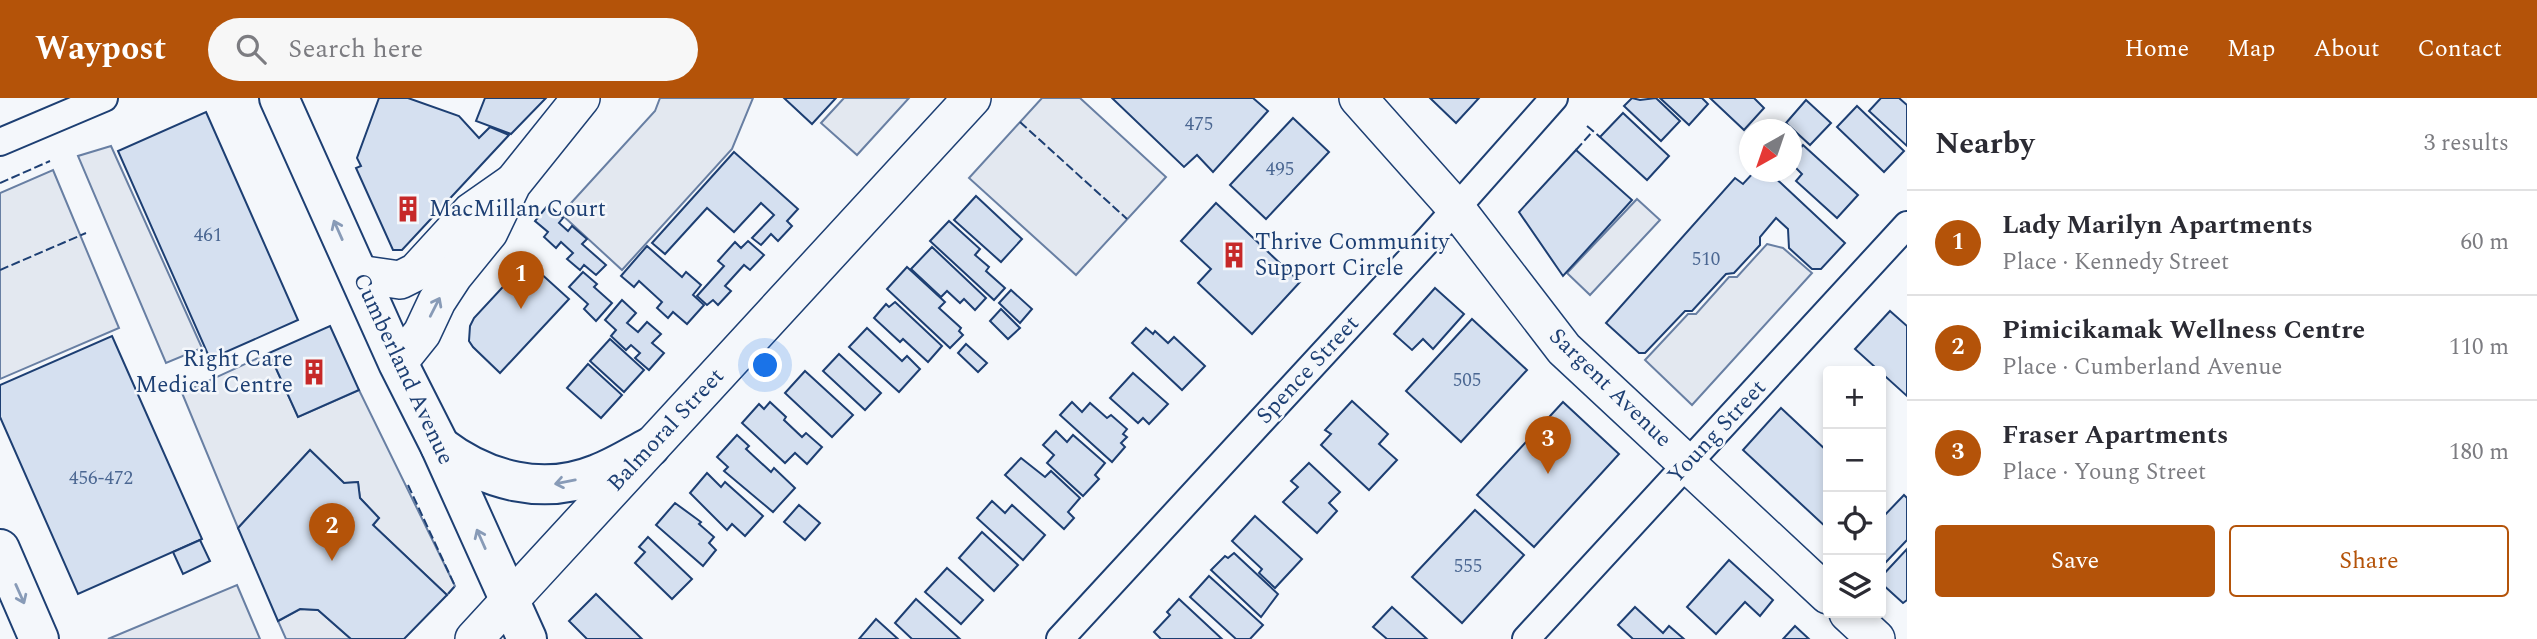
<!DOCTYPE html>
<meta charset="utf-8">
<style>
body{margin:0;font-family:Spectral,serif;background:#f7f7f7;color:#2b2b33}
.controls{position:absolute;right:21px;bottom:21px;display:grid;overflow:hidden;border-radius:7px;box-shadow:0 4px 10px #0003}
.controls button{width:63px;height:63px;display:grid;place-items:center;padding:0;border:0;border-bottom:2px solid #e1e1e2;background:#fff;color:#2b2b33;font:35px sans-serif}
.compass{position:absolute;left:1739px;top:21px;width:63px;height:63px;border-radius:50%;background:#fff;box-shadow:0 4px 10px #0003;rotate:220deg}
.you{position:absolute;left:766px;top:268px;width:24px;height:24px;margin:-18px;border:5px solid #fff;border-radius:50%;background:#1a73e8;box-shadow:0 0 0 10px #1a73e833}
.badge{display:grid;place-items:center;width:46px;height:46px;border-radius:50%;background:#b45309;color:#fff;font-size:23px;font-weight:700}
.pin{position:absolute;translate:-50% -58px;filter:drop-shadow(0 2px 4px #0008)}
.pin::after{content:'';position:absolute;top:37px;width:24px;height:21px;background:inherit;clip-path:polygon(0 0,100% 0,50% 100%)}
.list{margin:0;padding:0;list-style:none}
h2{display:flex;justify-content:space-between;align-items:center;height:91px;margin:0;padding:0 28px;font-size:30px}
h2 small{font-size:23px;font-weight:400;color:#7c7c81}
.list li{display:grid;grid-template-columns:46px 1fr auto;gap:21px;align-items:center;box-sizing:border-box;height:105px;padding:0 28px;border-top:2px solid #e1e1e2}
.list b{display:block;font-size:26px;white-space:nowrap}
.list p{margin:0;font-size:23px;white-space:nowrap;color:#7c7c81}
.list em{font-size:23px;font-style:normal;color:#7c7c81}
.actions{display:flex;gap:14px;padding:21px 28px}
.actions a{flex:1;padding:16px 0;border:2px solid #b45309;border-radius:7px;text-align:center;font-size:24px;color:#b45309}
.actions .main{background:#b45309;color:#fff}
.icon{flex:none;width:38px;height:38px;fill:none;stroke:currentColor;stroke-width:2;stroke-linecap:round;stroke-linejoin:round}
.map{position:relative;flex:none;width:1907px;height:541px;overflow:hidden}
header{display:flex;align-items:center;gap:42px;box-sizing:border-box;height:98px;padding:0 35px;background:#b45309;color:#fff}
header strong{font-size:33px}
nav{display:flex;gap:38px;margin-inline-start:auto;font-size:24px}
.search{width:490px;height:63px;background:#f7f7f7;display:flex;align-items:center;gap:18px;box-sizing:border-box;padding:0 24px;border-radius:38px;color:#7c7c81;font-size:26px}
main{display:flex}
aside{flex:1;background:#fff}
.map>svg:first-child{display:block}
.parking{fill:#e3e8f0;stroke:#687fa3;stroke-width:2}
.building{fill:#d5e0f0;stroke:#1d3f73;stroke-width:2}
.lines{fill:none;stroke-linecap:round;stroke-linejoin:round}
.street-casing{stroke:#1d3f73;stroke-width:30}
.secondary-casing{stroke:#1d3f73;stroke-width:40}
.primary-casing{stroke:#1d3f73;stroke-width:42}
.street{stroke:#f4f7fb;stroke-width:26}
.secondary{stroke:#f4f7fb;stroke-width:37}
.primary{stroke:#f4f7fb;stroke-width:38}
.fence{stroke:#1d3f73;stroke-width:2;stroke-dasharray:9 3.5;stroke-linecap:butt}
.oneway{stroke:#889bb7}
.labels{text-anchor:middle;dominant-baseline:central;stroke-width:5;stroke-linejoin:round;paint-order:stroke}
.number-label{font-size:19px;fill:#4b6792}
.poi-label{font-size:23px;fill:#1d3f73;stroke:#f4f7fb;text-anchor:start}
.street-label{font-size:23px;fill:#1d3f73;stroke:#f4f7fb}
</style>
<header>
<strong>Waypost</strong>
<div class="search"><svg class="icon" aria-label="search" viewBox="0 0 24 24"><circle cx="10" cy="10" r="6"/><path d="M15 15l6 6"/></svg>Search here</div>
<nav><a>Home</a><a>Map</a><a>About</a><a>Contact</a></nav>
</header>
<main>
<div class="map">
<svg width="1907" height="541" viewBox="0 0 1907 541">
<rect width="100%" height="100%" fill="#f4f7fb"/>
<g class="parking">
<path d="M660,0H753L732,51L622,172L561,116L655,13Z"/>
<path d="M844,0H909L857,57L821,25Z"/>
<path d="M1042,0H1080L1166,79L1076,177L969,80Z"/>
<path d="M111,48L202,250L166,265L78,58Z"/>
<path d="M53,72L119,230L0,281V95Z"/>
<path d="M1637,101L1660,122L1590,197L1567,175Z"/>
<path d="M1767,146L1783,150L1812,175L1692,307L1645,262L1688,216H1696L1729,179H1737Z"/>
<path d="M269,255L298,319L359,292L455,488L447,497L373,427L379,420L360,400L358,384L344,385L310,352L238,430L182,295Z"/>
<path d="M237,487L260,541H108Z"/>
<path d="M300,511L318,512L351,541H286L278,523Z"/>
</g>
<g class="building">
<path d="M379,0H408L459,18L479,40L490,29L509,37L402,152H393L356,70L361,68L357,60Z"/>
<path d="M485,0H546L511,36L476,23Z"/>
<path d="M784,0H836L812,26Z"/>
<path d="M1112,0H1253L1268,13L1213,74L1197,57L1184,69Z"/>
<path d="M1430,0H1479L1456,25Z"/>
<path d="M1632,0L1640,2L1656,0L1680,23L1661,43L1624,8Z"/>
<path d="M1660,0H1702L1708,6L1689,27Z"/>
<path d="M1710,0H1754L1764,10L1744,32Z"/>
<path d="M1881,0H1899L1907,7V48L1869,13Z"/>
<path d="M1806,2L1831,25L1810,47L1786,25Z"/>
<path d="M1857,8L1904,53L1884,74L1837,29Z"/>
<path d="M206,14L298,222L210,261L118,53Z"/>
<path d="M1623,15L1669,58L1647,82L1600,39Z"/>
<path d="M1293,20L1329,54L1266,121L1230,87Z"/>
<path d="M1803,47L1858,97L1837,120L1796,83L1802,76L1792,66V60Z"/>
<path d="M1576,52L1632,102L1563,178L1519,114Z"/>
<path d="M734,54L798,111L787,123L792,128L778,143L771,136L761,147L752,140L774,117L761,105L734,134L707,110L665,156L652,145Z"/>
<path d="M1754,74H1769L1845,145L1821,171H1812L1789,150L1788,131L1776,120L1760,139V147L1734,175L1726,176L1692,213H1685L1645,255H1639L1606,225L1735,80L1743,86Z"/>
<path d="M976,98L1022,141L1001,164L954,122Z"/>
<path d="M1216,105L1300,184L1252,236L1198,185L1211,171L1181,143Z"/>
<path d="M548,107L563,120L559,125L568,133L572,128L587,141L582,146L606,167L596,177L584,167L580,172L567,161L573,155L561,144L556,150L544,139L548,134L535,123Z"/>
<path d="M949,123L980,151L975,157L989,169L986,173L1005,190L994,202L930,143Z"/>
<path d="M748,143L764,157L750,172L744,167L725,188L731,193L718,207L713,202L707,207L697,198L724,168L718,163L735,144L741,150Z"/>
<path d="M647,148L682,179L686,174L701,187L693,197L704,207L687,226L673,214L668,220L657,210L662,204L639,183L634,189L621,178Z"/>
<path d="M932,149L986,200L975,212L964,201L960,205L947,193L941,199L911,171Z"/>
<path d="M527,163L569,201L500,275L473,249L469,243L470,228L474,220Z"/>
<path d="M907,169L945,204L939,210L961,230L959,233L963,237L950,250L887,191Z"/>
<path d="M583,174L597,186L594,189L612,205L596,223L584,211L588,206L569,189Z"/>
<path d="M1435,190L1464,216L1433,251L1423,241L1412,252L1394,236Z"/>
<path d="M1011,192L1032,211L1020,225L999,205Z"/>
<path d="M622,202L636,215L627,225L638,234L647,224L661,236L652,245L664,255L649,272L635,260L640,255L631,247L626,252L611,238L616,232L605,222Z"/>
<path d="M895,204L942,248L928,264L903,241L900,244L874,220L886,206L889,209Z"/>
<path d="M1001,211L1020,230L1008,241L990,223Z"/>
<path d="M1890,213L1907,228V298L1855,251Z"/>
<path d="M1472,221L1527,272L1461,344L1406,293Z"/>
<path d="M330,228L359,292L298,319L269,255Z"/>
<path d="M867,230L902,263L907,258L920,271L899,294L849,249Z"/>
<path d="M1146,230L1153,236L1155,233L1168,245L1174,239L1205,268L1182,292L1132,245Z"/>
<path d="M112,238L202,441L78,496L0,319V287Z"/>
<path d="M610,241L644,272L624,294L590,263Z"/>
<path d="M966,246L987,265L978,274L958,255Z"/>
<path d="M839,256L881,295L865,312L823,273Z"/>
<path d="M588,266L622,297L601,320L567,290Z"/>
<path d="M805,273L853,317L832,339L785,295Z"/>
<path d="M1133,275L1168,306L1149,326L1143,320L1138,325L1110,300Z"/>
<path d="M1352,303L1388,336L1379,346L1397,362L1369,392L1321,347L1331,336L1325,332Z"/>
<path d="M770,304L786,319L784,322L802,339L806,335L822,349L807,366L795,355L785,365L742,325L759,306L764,311Z"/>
<path d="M1072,304L1082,314L1090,305L1107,320L1111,317L1127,331L1123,336L1127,339L1121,345L1125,349L1112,364L1060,317Z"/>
<path d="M1563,304L1619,356L1534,449L1477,397Z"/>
<path d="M1781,310L1828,354V431L1743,352Z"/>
<path d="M1056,333L1067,344L1073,337L1105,365L1095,377L1099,381L1083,398L1047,365L1054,357L1043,347Z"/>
<path d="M737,337L749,348L746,351L771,374L774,370L795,390L773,414L724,373L728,369L717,359Z"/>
<path d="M310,352L344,385L358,384L360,400L379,420L373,427L447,497L404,541H351L318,512L300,511L278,523L238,430Z"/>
<path d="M1021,360L1045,379L1051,373L1080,400L1068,414L1074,420L1064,431L1005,377Z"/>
<path d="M1309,365L1340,394L1329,405L1337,413L1317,435L1283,404L1298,389L1291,383Z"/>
<path d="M707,375L721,389L725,384L763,418L745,438L732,426L727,432L690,395Z"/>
<path d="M1904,397L1907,400V442L1886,464L1881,459V421Z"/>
<path d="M992,403L1005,415L1012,407L1045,437L1023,462L977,420Z"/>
<path d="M675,405L701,424L699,426L714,439L709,445L716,452L703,468L656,427Z"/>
<path d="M799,407L820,425L805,442L784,424Z"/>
<path d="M1475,412L1524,457L1462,525L1412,479Z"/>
<path d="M1255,418L1302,461L1275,490L1259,475L1262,471L1232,443Z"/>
<path d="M982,434L1018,467L994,493L959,460Z"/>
<path d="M648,439L692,481L672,501L635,465L645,454L639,449Z"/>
<path d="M200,442L210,463L183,476L173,454Z"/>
<path d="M1907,451V502L1903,505L1881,485V479Z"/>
<path d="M1234,455L1278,496L1261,519L1211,472L1225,458L1228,460Z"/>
<path d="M1729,462L1773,502L1760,518L1745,504L1716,536L1687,509Z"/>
<path d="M947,470L983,502L961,526L925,494Z"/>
<path d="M1209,478L1263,527L1250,541H1236L1190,499Z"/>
<path d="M596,496L642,541H587L569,523Z"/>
<path d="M916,501L960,541H912L895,525Z"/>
<path d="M1179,501L1222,541H1161L1154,534L1170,517L1167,514Z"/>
<path d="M1392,509L1427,541H1387L1373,529Z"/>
<path d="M1635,509L1663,535L1669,528L1684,541H1633L1618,527Z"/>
<path d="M876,521L898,541H859Z"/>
<path d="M1795,528L1809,541H1783Z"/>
</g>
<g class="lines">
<g class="street-casing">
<g id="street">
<path d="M0,44L104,0"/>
<path d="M1060,541L1429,141L1554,0"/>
<path d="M1526,541L1907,127"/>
</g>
</g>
<g class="secondary-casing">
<g id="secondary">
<path d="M1358,0L1455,109L1564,251L1828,497"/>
<path d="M358,176L400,182L416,174L471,114L511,86"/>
<path d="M398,265L422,235L437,203L454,177L489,134L512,86L581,0"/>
<path d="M1848,515L1876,541"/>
<path d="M474,541L972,0"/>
</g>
</g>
<g class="primary-casing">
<g id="primary">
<path d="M279,0L398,265L440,348L527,541"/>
<path d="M440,348C486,383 543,398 597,376C616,369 633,358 650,349"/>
<path d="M0,451L39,541"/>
</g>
</g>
<use href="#street" class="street"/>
<use href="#secondary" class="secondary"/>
<use href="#primary" class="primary"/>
<g class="fence">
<path d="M1020,24L1127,121"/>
<path d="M1587,28L1600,39"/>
<path d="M1576,52L1593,33"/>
<path d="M0,85L50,63"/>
<path d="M0,172L86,135"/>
<path d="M408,387L455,488L447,497"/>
</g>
</g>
<defs><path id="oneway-shaft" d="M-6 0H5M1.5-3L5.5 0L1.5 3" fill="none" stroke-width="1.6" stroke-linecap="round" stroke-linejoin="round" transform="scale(1.75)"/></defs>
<g class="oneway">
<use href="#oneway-shaft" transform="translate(338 132) rotate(-114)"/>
<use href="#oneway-shaft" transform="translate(435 209) rotate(-63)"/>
<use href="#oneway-shaft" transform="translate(565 384) rotate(169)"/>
<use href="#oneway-shaft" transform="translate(481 441) rotate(-114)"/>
<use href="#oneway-shaft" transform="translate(20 496) rotate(66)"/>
</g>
<defs>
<g id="building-bare" transform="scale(2.1)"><path d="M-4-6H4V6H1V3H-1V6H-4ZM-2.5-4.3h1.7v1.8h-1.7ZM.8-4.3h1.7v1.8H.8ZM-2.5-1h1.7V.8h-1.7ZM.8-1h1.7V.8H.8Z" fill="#c62828" stroke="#f4f7fb" stroke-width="2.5" paint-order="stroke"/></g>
</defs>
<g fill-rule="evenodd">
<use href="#building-bare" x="408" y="111"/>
<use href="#building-bare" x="1234" y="157"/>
<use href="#building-bare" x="314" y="274"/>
</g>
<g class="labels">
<g class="number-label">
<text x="1199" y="26">475</text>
<text x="1280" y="71">495</text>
<text x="208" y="137">461</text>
<text x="1706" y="161">510</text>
<text x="1467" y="282">505</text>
<text x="101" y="380">456-472</text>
<text x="1468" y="468">555</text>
</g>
<g class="poi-label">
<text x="429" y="111">MacMillan Court</text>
<text x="1255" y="144">Thrive Community<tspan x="1255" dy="26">Support Circle</tspan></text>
<text x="293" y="261" text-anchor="end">Right Care<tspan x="293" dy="26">Medical Centre</tspan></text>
</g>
<g class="street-label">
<text transform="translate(403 271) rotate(65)">Cumberland Avenue</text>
<text transform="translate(1308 272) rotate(-47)">Spence Street</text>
<text transform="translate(1610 290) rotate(44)">Sargent Avenue</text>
<text transform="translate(666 332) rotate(-47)">Balmoral Street</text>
<text transform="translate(1717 334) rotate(-47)">Young Street</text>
</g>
</g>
</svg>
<div class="controls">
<button>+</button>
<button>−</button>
<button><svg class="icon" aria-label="locate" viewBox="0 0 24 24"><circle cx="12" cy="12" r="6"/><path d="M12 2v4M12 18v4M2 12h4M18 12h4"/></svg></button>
<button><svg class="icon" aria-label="layers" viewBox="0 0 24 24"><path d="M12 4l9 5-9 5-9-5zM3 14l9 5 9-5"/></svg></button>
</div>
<svg class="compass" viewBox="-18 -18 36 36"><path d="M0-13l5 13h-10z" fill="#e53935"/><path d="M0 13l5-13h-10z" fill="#7c7c81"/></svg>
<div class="you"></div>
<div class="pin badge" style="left:521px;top:211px">1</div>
<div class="pin badge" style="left:332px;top:463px">2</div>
<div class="pin badge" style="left:1548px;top:376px">3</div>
</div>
<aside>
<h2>Nearby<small>3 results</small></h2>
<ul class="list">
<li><span class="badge">1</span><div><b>Lady Marilyn Apartments</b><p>Place · Kennedy Street</p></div><em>60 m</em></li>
<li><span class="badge">2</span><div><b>Pimicikamak Wellness Centre</b><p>Place · Cumberland Avenue</p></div><em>110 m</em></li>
<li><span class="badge">3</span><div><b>Fraser Apartments</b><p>Place · Young Street</p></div><em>180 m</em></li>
</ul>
<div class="actions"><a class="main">Save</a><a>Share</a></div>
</aside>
</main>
